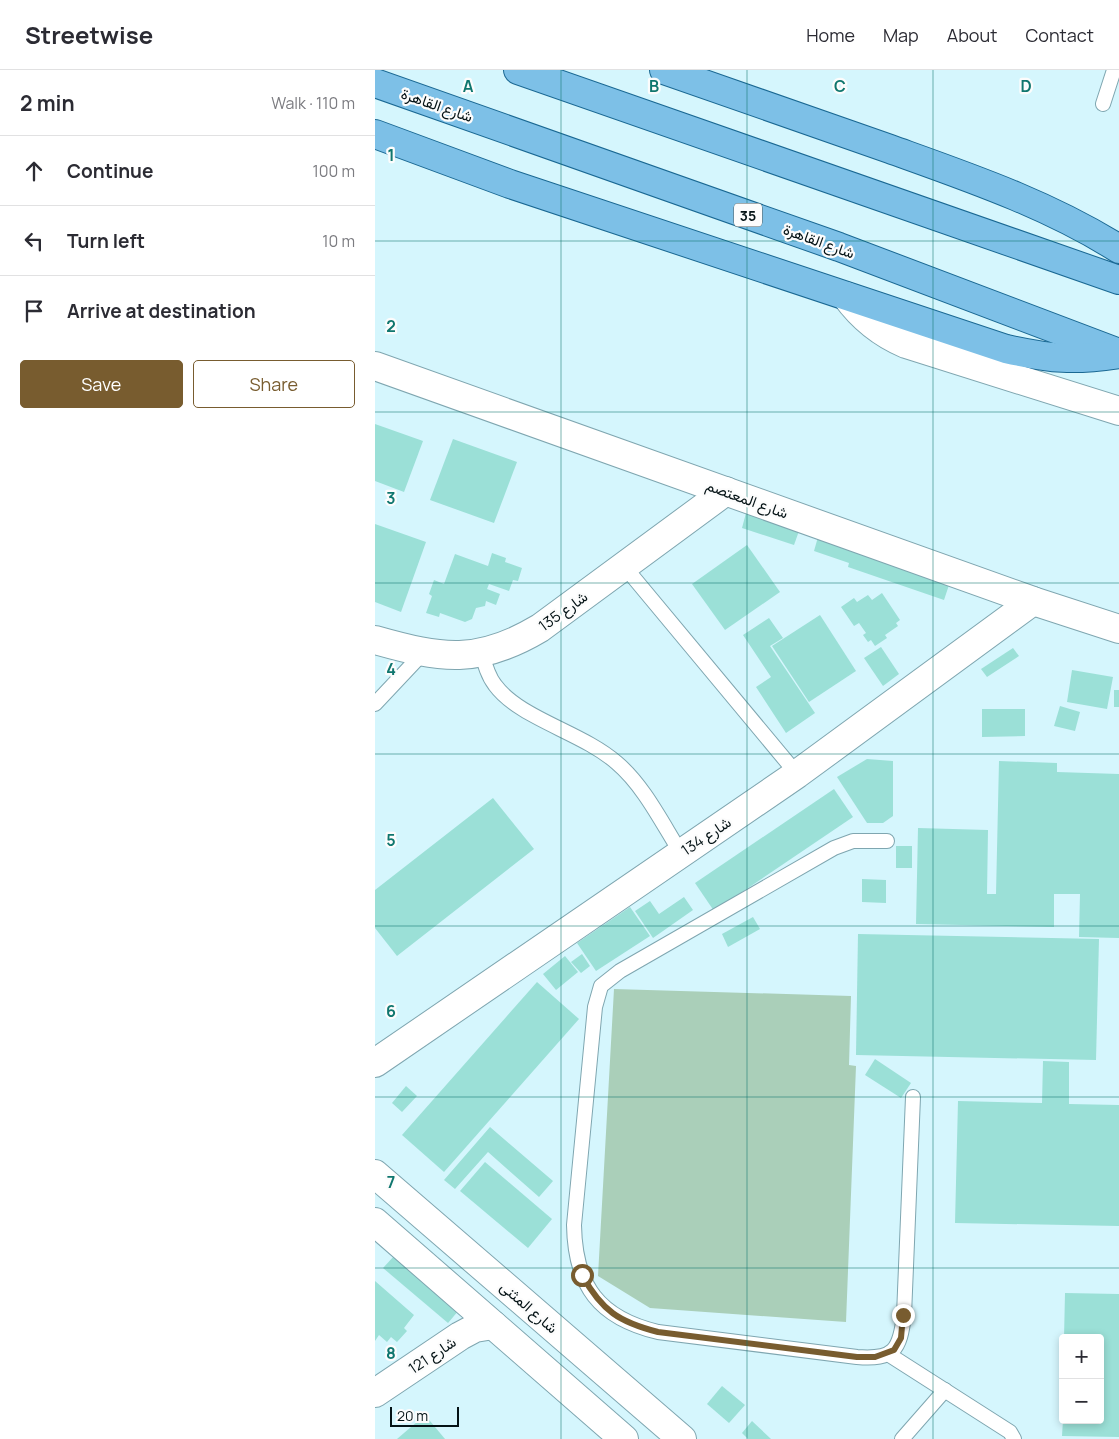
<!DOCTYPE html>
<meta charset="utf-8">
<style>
body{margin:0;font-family:Manrope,Vazirmatn,sans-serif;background:#f2f2f3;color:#2b2b33}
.controls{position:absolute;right:15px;bottom:15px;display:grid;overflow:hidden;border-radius:5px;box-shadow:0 2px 8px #0003}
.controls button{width:45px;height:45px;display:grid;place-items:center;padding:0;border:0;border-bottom:1px solid #e1e1e2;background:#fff;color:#2b2b33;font:25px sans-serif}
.scale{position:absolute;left:15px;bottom:12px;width:69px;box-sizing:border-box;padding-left:5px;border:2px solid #041215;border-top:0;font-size:14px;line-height:18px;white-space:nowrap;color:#041215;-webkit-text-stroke:4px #fcfcfc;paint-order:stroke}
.stop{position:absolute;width:15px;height:15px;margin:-11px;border:4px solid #785c2f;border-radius:50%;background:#fff}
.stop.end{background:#785c2f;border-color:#fff;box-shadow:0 1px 5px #0008}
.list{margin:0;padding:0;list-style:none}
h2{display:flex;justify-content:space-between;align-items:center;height:65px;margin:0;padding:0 20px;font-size:21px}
h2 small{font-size:16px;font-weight:400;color:#7c7c81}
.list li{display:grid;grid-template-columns:32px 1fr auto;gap:15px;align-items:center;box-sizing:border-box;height:70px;padding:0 20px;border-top:1px solid #e1e1e2}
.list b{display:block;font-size:19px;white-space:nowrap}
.list em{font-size:16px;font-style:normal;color:#7c7c81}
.actions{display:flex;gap:10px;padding:15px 20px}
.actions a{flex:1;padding:11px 0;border:1px solid #785c2f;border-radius:5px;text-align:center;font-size:18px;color:#785c2f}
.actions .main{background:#785c2f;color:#fff}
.icon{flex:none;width:28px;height:28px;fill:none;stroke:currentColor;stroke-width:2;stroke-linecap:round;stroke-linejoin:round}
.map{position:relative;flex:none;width:744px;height:1369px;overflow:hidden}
header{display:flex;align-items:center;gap:30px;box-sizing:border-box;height:70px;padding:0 25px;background:#fff;border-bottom:1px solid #e1e1e2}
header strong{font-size:24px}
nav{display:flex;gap:28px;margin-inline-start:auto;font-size:18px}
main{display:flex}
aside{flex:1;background:#fff}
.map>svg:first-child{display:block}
.green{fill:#aacfb9}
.building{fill:#9be0d7}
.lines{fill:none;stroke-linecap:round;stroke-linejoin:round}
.lane-casing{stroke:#7fa6b0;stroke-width:16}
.street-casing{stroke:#7fa6b0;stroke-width:30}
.secondary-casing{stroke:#7fa6b0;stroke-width:30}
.primary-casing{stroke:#1a6893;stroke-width:30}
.lane{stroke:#fff;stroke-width:14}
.street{stroke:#fff;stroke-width:28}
.secondary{stroke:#fff;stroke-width:28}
.primary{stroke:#7dc0e7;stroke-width:28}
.route{stroke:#785c2f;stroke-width:6}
.grid{fill:none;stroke:#0f766e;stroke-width:1;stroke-opacity:0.55}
.labels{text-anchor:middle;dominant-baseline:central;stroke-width:4.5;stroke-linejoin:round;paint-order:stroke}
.shield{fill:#fcfcfc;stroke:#4e585a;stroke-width:1}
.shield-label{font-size:14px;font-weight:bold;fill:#041215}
.street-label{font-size:15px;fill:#041215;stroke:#fcfcfc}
.grid-label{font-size:16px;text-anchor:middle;font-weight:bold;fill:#0f766e;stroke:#fcfcfc;stroke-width:4.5;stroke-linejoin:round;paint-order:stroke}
</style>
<header>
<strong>Streetwise</strong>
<nav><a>Home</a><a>Map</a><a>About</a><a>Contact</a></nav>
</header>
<main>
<aside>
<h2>2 min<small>Walk · 110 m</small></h2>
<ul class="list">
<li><svg class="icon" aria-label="ahead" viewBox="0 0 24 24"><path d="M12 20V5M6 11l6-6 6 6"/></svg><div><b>Continue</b></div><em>100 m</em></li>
<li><svg class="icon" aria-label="left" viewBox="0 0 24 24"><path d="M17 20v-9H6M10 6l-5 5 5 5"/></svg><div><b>Turn left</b></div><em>10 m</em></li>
<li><svg class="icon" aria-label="arrive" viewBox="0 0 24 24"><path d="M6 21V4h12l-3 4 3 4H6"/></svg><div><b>Arrive at destination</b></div></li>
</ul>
<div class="actions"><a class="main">Save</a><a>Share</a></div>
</aside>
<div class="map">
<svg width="744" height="1369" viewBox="0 0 744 1369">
<rect width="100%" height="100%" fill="#d5f6fd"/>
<path class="green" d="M239,919L476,926L474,995L481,996L471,1252L275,1238L223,1206Z"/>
<g class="building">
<path d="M0,354L48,371L29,422L0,411Z"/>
<path d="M78,369L142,392L119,453L55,430Z"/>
<path d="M371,443L424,461L419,475L367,458Z"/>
<path d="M0,454L51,472L26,542L0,532Z"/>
<path d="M443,467L575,512L569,530L473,497L474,493L439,481Z"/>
<path d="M372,475L405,522L350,560L317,514Z"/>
<path d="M117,483L131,488L130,492L147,498L143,511L138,510L134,521L114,514L112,519L125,524L121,535L111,531L110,536L101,538L97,549L90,552L65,543L64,547L51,543L57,526L54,524L59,510L69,514L80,484L113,496Z"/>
<path d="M507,523L525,550L521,553L523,556L510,565L512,568L500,576L496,570L493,572L488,565L491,563L484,553L479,556L466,537L479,528L482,532L493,525L497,530Z"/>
<path d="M445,545L481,601L434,632L397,576Z"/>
<path d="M394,548L408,568L395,576L440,643L411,663L381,617L396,607L368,565Z"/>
<path d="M506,577L524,604L508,616L489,588Z"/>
<path d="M638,578L644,586L612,607L606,599Z"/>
<path d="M697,600L738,607L732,639L692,632Z"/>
<rect x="739" y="620" width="5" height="17"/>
<path d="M685,636L705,642L700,661L679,656Z"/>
<path d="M607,639H650V666L607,667Z"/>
<path d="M492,689L518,691V746L508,753H492L462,707Z"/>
<path d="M624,691L682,693V702L744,704V868L704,867L705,824H679V857L541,854L543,758L613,760L612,824H621Z"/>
<path d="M459,719L478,747L339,841L320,813Z"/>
<path d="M118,728L159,779L22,886L0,858V820Z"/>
<rect x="521" y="776" width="16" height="22"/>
<path d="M487,809L511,810V833L487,832Z"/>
<path d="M309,827L318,840L278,868L260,841L275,831L284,844Z"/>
<path d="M255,837L275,866L221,901L202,873Z"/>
<path d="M378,847L385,859L353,877L347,864Z"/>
<path d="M483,864L724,869L721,990L481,985Z"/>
<path d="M207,884L215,896L206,903L196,892Z"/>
<path d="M190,886L203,902L181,920L168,904Z"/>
<path d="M162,912L204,949L69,1102L27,1065Z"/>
<path d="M500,989L536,1013L526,1028L490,1005Z"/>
<path d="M668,991L694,992V1034L744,1035V1156L580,1153L583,1031L667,1033Z"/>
<path d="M31,1016L42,1026L27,1042L17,1033Z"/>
<path d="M115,1057L178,1111L164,1127L113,1082L80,1119L69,1110Z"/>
<path d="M110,1092L177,1149L153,1178L85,1121Z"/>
<path d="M20,1185L84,1240L73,1253L8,1198Z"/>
<path d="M0,1211L39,1245L29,1258L32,1261L22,1272L16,1267L12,1272L4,1265L0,1271Z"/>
<path d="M690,1223L744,1224V1367L687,1366L688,1350H725V1268H689Z"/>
<path d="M347,1316L370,1335L354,1353L332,1334Z"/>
<path d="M50,1345L70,1369H22Z"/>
<path d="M377,1351L396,1369H373L367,1363Z"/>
</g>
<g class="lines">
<g class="lane-casing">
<g id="lane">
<path d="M728,34L739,0"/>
<path d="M249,496L422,704"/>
<path d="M107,584C110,595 113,606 120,615C145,649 207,662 242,693C269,716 287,753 306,783"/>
<path d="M0,634L48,583"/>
<path d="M512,771H478L459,778L245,901L226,916L220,937L199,1155C200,1216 224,1248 283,1262L482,1287C519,1290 525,1280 529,1245L538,1027"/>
<path d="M513,1284L635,1362L639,1369"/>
<path d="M527,1369L570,1320"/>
</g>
</g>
<g class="street-casing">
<g id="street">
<path d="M471,226C487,248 505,263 531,274L744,341"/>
<path d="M0,296L658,531L744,559"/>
<path d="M0,570C67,589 103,595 165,558L351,421"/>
<path d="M0,993L422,704L658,531"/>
<path d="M0,1323L85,1266L100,1258L118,1255"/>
</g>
</g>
<g class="secondary-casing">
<g id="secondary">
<path d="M0,1104L307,1369"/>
<path d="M0,1152L249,1369"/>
</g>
</g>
<g class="primary-casing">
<g id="primary">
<path d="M143,0L744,210"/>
<path d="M289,0C364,26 439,53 515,79C593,107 673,134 744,179"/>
<path d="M0,13L464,177L744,283"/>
<path d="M0,64L135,114L631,279C676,289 699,291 744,284"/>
</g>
</g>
<use href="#lane" class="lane"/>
<use href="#street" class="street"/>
<use href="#secondary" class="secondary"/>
<use href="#primary" class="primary"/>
</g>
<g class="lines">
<path class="route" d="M207,1205C227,1241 244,1252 283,1262L482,1287H500L519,1280L526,1268L528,1245"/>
</g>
<path class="grid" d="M186,0V1369M372,0V1369M558,0V1369M0,171H744M0,342H744M0,513H744M0,684H744M0,856H744M0,1027H744M0,1198H744"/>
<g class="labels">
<rect class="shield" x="359" y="133.5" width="28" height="23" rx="4"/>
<g class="shield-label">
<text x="373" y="145">35</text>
</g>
<g class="street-label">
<text transform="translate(62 35) rotate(19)">شارع القاهرة</text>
<text transform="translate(444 171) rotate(20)">شارع القاهرة</text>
<text transform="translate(372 429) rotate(20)">شارع المعتصم</text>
<text transform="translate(188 541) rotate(-36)">شارع 135</text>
<text transform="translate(331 766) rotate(-34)">شارع 134</text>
<text transform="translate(154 1237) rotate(41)">شارع المثنى</text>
<text transform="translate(57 1285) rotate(-34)">شارع 121</text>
</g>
</g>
<g class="grid-label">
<text x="93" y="22">A</text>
<text x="279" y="22">B</text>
<text x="465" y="22">C</text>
<text x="651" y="22">D</text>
<text x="16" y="91">1</text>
<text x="16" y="262">2</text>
<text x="16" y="434">3</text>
<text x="16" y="605">4</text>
<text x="16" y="776">5</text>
<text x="16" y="947">6</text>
<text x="16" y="1118">7</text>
<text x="16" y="1289">8</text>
</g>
</svg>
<div class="controls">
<button>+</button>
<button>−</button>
</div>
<div class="scale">20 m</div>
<div class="stop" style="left:207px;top:1205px"></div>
<div class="stop end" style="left:528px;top:1245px"></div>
</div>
</main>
